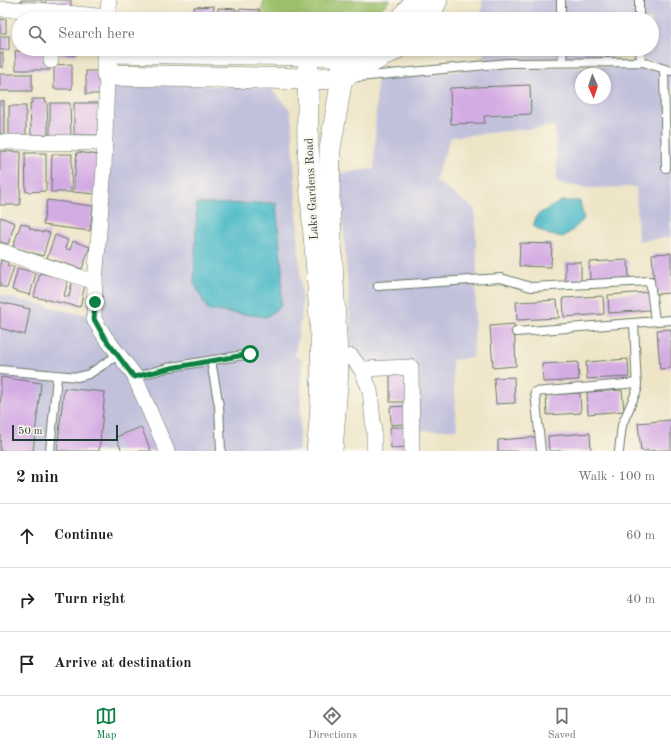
<!DOCTYPE html>
<meta charset="utf-8">
<style>
body{margin:0;font-family:"Old Standard TT",serif;background:#f6f6f6;color:#202124}
.compass{position:absolute;left:575px;top:68px;width:36px;height:36px;border-radius:50%;background:#fff;box-shadow:0 2px 6px #0003;rotate:177deg}
.scale{position:absolute;left:12px;bottom:10px;width:106px;box-sizing:border-box;padding-left:4px;border:2px solid #1f3d34;border-top:0;font-size:11px;line-height:14px;white-space:nowrap;color:#1f3d34;-webkit-text-stroke:3px #fbf7ec;paint-order:stroke}
.stop{position:absolute;width:12px;height:12px;margin:-9px;border:3px solid #0b8043;border-radius:50%;background:#fff}
.stop.end{background:#0b8043;border-color:#fff;box-shadow:0 1px 4px #0008}
.list{margin:0;padding:0;list-style:none}
h2{display:flex;justify-content:space-between;align-items:center;height:52px;margin:0;padding:0 16px;font-size:17px}
h2 small{font-size:13px;font-weight:400;color:#757577}
.list li{display:grid;grid-template-columns:26px 1fr auto;gap:12px;align-items:center;box-sizing:border-box;height:64px;padding:0 16px;border-top:1px solid #e0e0e0}
.list b{display:block;font-size:15px;white-space:nowrap}
.list em{font-size:13px;font-style:normal;color:#757577}
.icon{flex:none;width:22px;height:22px;fill:none;stroke:currentColor;stroke-width:2;stroke-linecap:round;stroke-linejoin:round}
.map{position:relative;flex:none;width:671px;height:451px;overflow:hidden}
.search{position:absolute;background:#fff;box-shadow:0 2px 6px #0003;left:12px;right:12px;top:12px;height:44px;display:flex;align-items:center;gap:10px;box-sizing:border-box;padding:0 14px;border-radius:22px;color:#757577;font-size:15px}
.sheet{height:244px;background:#fff}
nav{display:flex;justify-content:space-around;align-items:center;box-sizing:border-box;height:56px;border-top:1px solid #e0e0e0;background:#fff;font-size:11px;color:#757577}
nav a{display:grid;justify-items:center;gap:2px}
nav .on{color:#0b8043}
.map>svg:first-child{display:block}
.industrial{fill:#c2c1dc;fill-rule:evenodd}
.green{fill:#9cc06a;stroke:#5e7e4f}
.water{fill:#4ebac8;stroke:#367c7e}
.building{fill:#d4ace4}
.lines{fill:none;stroke-linecap:round;stroke-linejoin:round}
.lane-casing{stroke:#677867;stroke-width:10}
.street-casing{stroke:#677867;stroke-width:16}
.secondary-casing{stroke:#677867;stroke-width:22}
.lane{stroke:#fff;stroke-width:8}
.street{stroke:#fff;stroke-width:15}
.secondary{stroke:#fff;stroke-width:21}
.route{stroke:#0b8043;stroke-width:5}
.labels{text-anchor:middle;dominant-baseline:central;stroke-width:4;stroke-linejoin:round;paint-order:stroke}
.street-label{font-size:12px;fill:#1f3d34;stroke:#fbf7ec}
</style>
<div class="map">
<svg width="671" height="451" viewBox="0 0 671 451">
<rect width="100%" height="100%" fill="#fbf7ec"/>
<filter id="ink" filterUnits="userSpaceOnUse"><feTurbulence type="fractalNoise" baseFrequency=".025" numOctaves="2"/><feDisplacementMap in="SourceGraphic" scale="8" xChannelSelector="R" yChannelSelector="G"/><feConvolveMatrix kernelMatrix="1 2 1 2 8 2 1 2 1" color-interpolation-filters="sRGB"/></filter>
<filter id="wash" filterUnits="userSpaceOnUse"><feTurbulence type="fractalNoise" baseFrequency=".012" numOctaves="4" result="noise"/><feDisplacementMap in="SourceGraphic" scale="16" xChannelSelector="R" yChannelSelector="G"/><feGaussianBlur stdDeviation="0.9" result="paint"/><feColorMatrix in="noise" values="0 0 0 0 0 0 0 0 0 0 0 0 0 0 0 0 0 1.4 0 .05"/><feComposite in="paint" operator="in"/></filter>
<g filter="url(#wash)">
<rect width="100%" height="100%" fill="#eee5c7"/>
<g class="industrial">
<path d="M482,0H671V67L637,57L484,61L483,49H652V19H482Z"/>
<path d="M637,66L671,74V237L638,241L636,187L586,188L557,183L555,126L451,137L435,180L475,209L477,270L473,357L452,360L457,429L414,431L416,365L364,366L352,351L340,173L374,169L377,79L489,68ZM581,74H605V98H581Z"/>
<path d="M110,82L270,88L290,110L292,123L302,309L295,355L302,360L300,428L298,451H0V295L75,313L96,315Z"/>
</g>
<path class="green" d="M264,0H390L376,13L365,19H260Z"/>
<g class="water">
<path d="M561,201H580L584,219L573,230L563,237L549,235L533,226L537,215Z"/>
<path d="M276,203L282,270L281,306L266,317L208,310L194,283L197,204Z"/>
</g>
<g id="blocks">
<g class="building">
<path d="M21,0H42V6L21,7Z"/>
<rect x="45" y="0" width="26" height="10"/>
<path d="M214,6L213,19H194V7Z"/>
<path d="M218,8L236,9V19H217Z"/>
<path d="M239,9L259,10L258,19H239Z"/>
<rect x="0" y="19" width="6" height="14"/>
<rect x="0" y="36" width="9" height="14"/>
<rect x="59" y="49" width="17" height="6"/>
<path d="M50,50V70H16L15,51Z"/>
<rect x="0" y="53" width="3" height="14"/>
<path d="M72,64V89H54V65Z"/>
<rect x="86" y="71" width="14" height="23"/>
<rect x="0" y="74" width="32" height="17"/>
<path d="M530,85L531,114L484,116L485,123L451,124L450,88Z"/>
<path d="M32,99H46L45,101L47,102L48,135H31L30,103H32Z"/>
<rect x="0" y="101" width="4" height="33"/>
<path d="M50,103H70L71,136L50,137Z"/>
<rect x="74" y="103" width="26" height="32"/>
<rect x="9" y="106" width="17" height="29"/>
<path d="M0,151L21,152L20,205H0Z"/>
<path d="M77,152L99,155L95,194L73,192Z"/>
<path d="M25,153H46V191L26,192Z"/>
<path d="M52,154H72L71,192H51Z"/>
<path d="M47,200L93,206L90,231L43,225Z"/>
<path d="M0,217L15,223L8,244L0,242Z"/>
<path d="M21,223L30,226L29,228L43,233V231L50,233L43,256L13,247Z"/>
<path d="M55,235L68,240L65,248L70,250L73,241L90,247L82,269L47,258Z"/>
<path d="M520,243L552,244L551,267L519,266Z"/>
<path d="M671,253V293L655,294L652,254Z"/>
<path d="M1,260L8,262L7,265L14,267L7,288L0,286V264Z"/>
<path d="M628,260L629,278L590,280L589,262Z"/>
<rect x="565" y="262" width="16" height="20"/>
<path d="M18,268L36,273L30,295L12,290Z"/>
<path d="M40,273L68,280L64,296L69,297L72,282L85,285L80,307L34,297Z"/>
<path d="M648,292L650,310L609,313L608,295Z"/>
<path d="M603,296L604,314L564,317L563,298Z"/>
<path d="M557,300L559,318L517,320L516,302Z"/>
<path d="M0,302L30,309L25,335L0,328Z"/>
<path d="M514,324L516,366L493,368L490,326Z"/>
<path d="M671,329V368L660,369L657,330Z"/>
<path d="M628,359L629,377L587,379L586,362Z"/>
<path d="M578,362L579,380L543,382L542,364Z"/>
<path d="M406,369V402H390V370Z"/>
<path d="M1,377L41,383L33,451H0Z"/>
<path d="M514,377L515,403L496,404L494,378Z"/>
<path d="M64,388L105,392L99,451H57Z"/>
<path d="M622,390L624,411L588,414L587,392Z"/>
<path d="M580,393L581,413L547,415L546,395Z"/>
<path d="M405,406L406,424L391,425L390,407Z"/>
<path d="M671,420V450L641,451L638,423Z"/>
<path d="M141,427L151,451H122L116,437Z"/>
<path d="M390,427H407V447L391,448Z"/>
<path d="M590,433L591,451H549L548,436Z"/>
<path d="M537,437L538,451H498V440Z"/>
</g>
</g>
</g>
<g filter="url(#ink)">
<use href="#blocks" fill-opacity="0" stroke="#677867" stroke-width="1"/>
<g class="lines">
<g class="lane-casing">
<g id="lane">
<path d="M561,0V19"/>
<path d="M639,0V19"/>
<path d="M562,49L563,62"/>
<path d="M640,49L641,62"/>
<path d="M664,69L666,168"/>
<path d="M358,77L508,63L643,62L671,71"/>
<path d="M378,286L501,278L531,287L650,281L655,321"/>
<path d="M516,332L671,320"/>
<path d="M211,361L219,406L221,451"/>
<path d="M0,370L78,377L89,374L118,355"/>
<path d="M134,377L171,367L250,354"/>
<path d="M50,451L57,376"/>
<path d="M541,451L535,392L637,383"/>
<path d="M619,451L622,425L637,390L634,323"/>
</g>
</g>
<g class="street-casing">
<g id="street">
<path d="M0,9L38,10L107,17"/>
<path d="M107,19L109,0"/>
<path d="M51,49V61"/>
<path d="M107,75L104,168L95,282L94,319L105,337L133,373L167,451"/>
<path d="M0,142L105,143"/>
<path d="M0,251L95,282"/>
<path d="M351,356L361,369L370,390L374,432V451"/>
<path d="M361,369L411,367L412,451"/>
</g>
</g>
<g class="secondary-casing">
<g id="secondary">
<path d="M401,19L416,0"/>
<path d="M428,19L437,0"/>
<path d="M353,49L342,55H308L107,52V75L309,79L342,78L396,49"/>
<path d="M308,66C309,92 307,119 308,145C312,247 330,349 317,451"/>
<path d="M332,451L338,372L333,281L329,200L330,149L342,78V65"/>
</g>
</g>
<use href="#lane" class="lane"/>
<use href="#street" class="street"/>
<use href="#secondary" class="secondary"/>
</g>
</g>
<g class="lines" filter="url(#ink)">
<path class="route" d="M95,302L94,319L104,337L134,377L171,368L250,354"/>
</g>
<g class="labels">
<g class="street-label">
<text transform="translate(312 189) rotate(-93)">Lake Gardens Road</text>
</g>
</g>
</svg>
<svg class="compass" viewBox="-18 -18 36 36"><path d="M0-13l5 13h-10z" fill="#e53935"/><path d="M0 13l5-13h-10z" fill="#757577"/></svg>
<div class="scale">50 m</div>
<div class="stop" style="left:250px;top:354px"></div>
<div class="stop end" style="left:95px;top:302px"></div>
<div class="search"><svg class="icon" aria-label="search" viewBox="0 0 24 24"><circle cx="10" cy="10" r="6"/><path d="M15 15l6 6"/></svg>Search here</div>
</div>
<section class="sheet">
<h2>2 min<small>Walk · 100 m</small></h2>
<ul class="list">
<li><svg class="icon" aria-label="ahead" viewBox="0 0 24 24"><path d="M12 20V5M6 11l6-6 6 6"/></svg><div><b>Continue</b></div><em>60 m</em></li>
<li><svg class="icon" aria-label="right" viewBox="0 0 24 24"><path d="M7 20v-9h11M14 6l5 5-5 5"/></svg><div><b>Turn right</b></div><em>40 m</em></li>
<li><svg class="icon" aria-label="arrive" viewBox="0 0 24 24"><path d="M6 21V4h12l-3 4 3 4H6"/></svg><div><b>Arrive at destination</b></div></li>
</ul>
</section>
<nav>
<a class="on"><svg class="icon" aria-label="map" viewBox="0 0 24 24"><path d="M3 6l6-2 6 2 6-2v14l-6 2-6-2-6 2zM9 4v14M15 6v14"/></svg>Map</a>
<a><svg class="icon" aria-label="directions" viewBox="0 0 24 24"><path d="M12 3l9 9-9 9-9-9zM9 14v-3h6M13 9l2 2-2 2"/></svg>Directions</a>
<a><svg class="icon" aria-label="saved" viewBox="0 0 24 24"><path d="M7 4h10v16l-5-4-5 4z"/></svg>Saved</a>
</nav>
